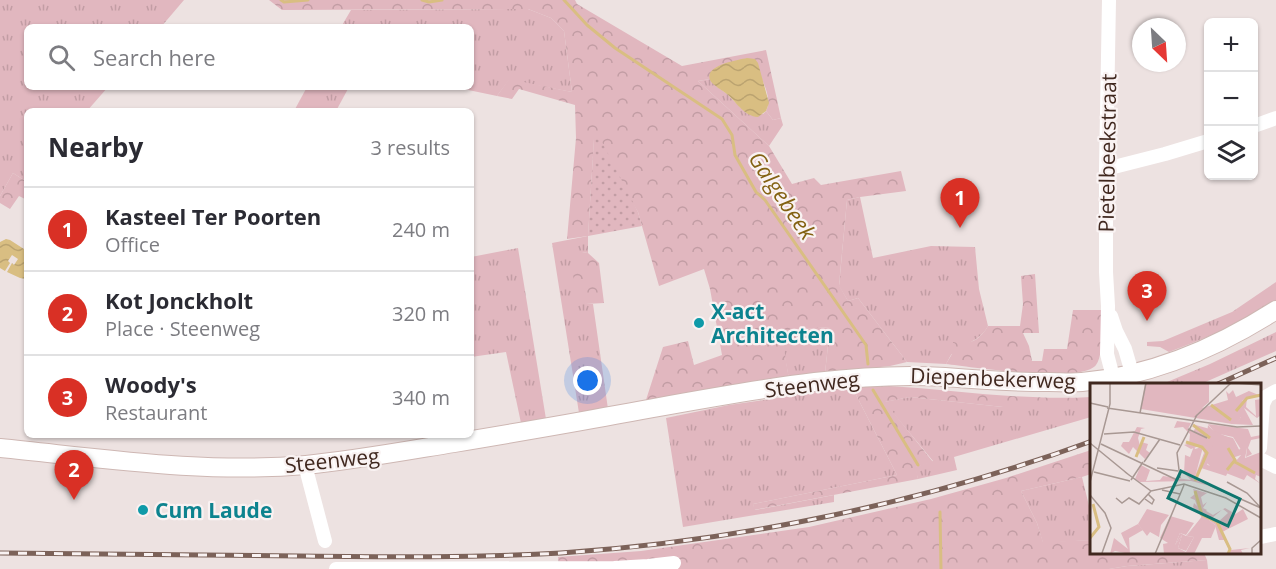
<!DOCTYPE html>
<meta charset="utf-8">
<style>
body{margin:0;font-family:"Open Sans",sans-serif;background:#f2f2f3;color:#2b2b33}
.controls{position:absolute;right:18px;top:18px;display:grid;overflow:hidden;border-radius:9px;box-shadow:0 2px 4px #0004}
.controls button{width:54px;height:54px;display:grid;place-items:center;padding:0;border:0;border-bottom:2px solid #e1e1e2;background:#fff;color:#2b2b33;font:30px sans-serif}
.compass{position:absolute;left:1132px;top:18px;width:54px;height:54px;border-radius:50%;background:#fff;box-shadow:0 2px 4px #0004;rotate:155deg}
.you{position:absolute;left:588px;top:381px;width:21px;height:21px;margin:-15px;border:4px solid #fff;border-radius:50%;background:#1a73e8;box-shadow:0 0 0 9px #1a73e833}
.badge{display:grid;place-items:center;width:39px;height:39px;border-radius:50%;background:#d93025;color:#fff;font-size:20px;font-weight:700}
.pin{position:absolute;translate:-50% -50px;filter:drop-shadow(0 2px 3px #0008)}
.pin::after{content:'';position:absolute;top:32px;width:21px;height:18px;background:inherit;clip-path:polygon(0 0,100% 0,50% 100%)}
.list{margin:0;padding:0;list-style:none}
h2{display:flex;justify-content:space-between;align-items:center;height:78px;margin:0;padding:0 24px;font-size:26px}
h2 small{font-size:20px;font-weight:400;color:#7c7c81}
.list li{display:grid;grid-template-columns:39px 1fr auto;gap:18px;align-items:center;box-sizing:border-box;height:84px;padding:0 24px;border-top:2px solid #e1e1e2}
.list b{display:block;font-size:22px;white-space:nowrap}
.list p{margin:0;font-size:20px;white-space:nowrap;color:#7c7c81}
.list em{font-size:20px;font-style:normal;color:#7c7c81}
.icon{flex:none;width:33px;height:33px;fill:none;stroke:currentColor;stroke-width:2;stroke-linecap:round;stroke-linejoin:round}
.map{position:relative;flex:none;width:1276px;height:569px;overflow:hidden}
.search{position:absolute;background:#fff;box-shadow:0 2px 4px #0004;left:24px;top:24px;width:450px;height:66px;display:flex;align-items:center;gap:15px;box-sizing:border-box;padding:0 21px;border-radius:9px;color:#7c7c81;font-size:22px}
.panel{position:absolute;background:#fff;box-shadow:0 2px 4px #0004;left:24px;top:108px;width:450px;height:330px;border-radius:9px}
.map>svg:first-child{display:block}
.grass{fill:url(#grass-tufts)}
.forest{fill:url(#forest-crowns)}
.garden{fill:url(#garden-dots)}
.water{fill:url(#water-waves)}
.lines{fill:none;stroke-linecap:round;stroke-linejoin:round}
.stream{stroke:#d9be82;stroke-width:3}
.secondary-casing{stroke:#ceb7b3;stroke-width:20}
.street{stroke:#fff;stroke-width:14}
.secondary{stroke:#fff;stroke-width:18}
.rail-casing{stroke:#7c6259;stroke-width:5}
.rail{stroke:#f9f2f2;stroke-width:3;stroke-dasharray:9;stroke-linecap:butt}
.culture-dot{fill:#0f9aa8;stroke:#f9f2f2;stroke-width:2}
.labels{text-anchor:middle;dominant-baseline:central;stroke-width:4.5;stroke-linejoin:round;paint-order:stroke}
.street-label{font-size:21px;fill:#40281f;stroke:#f9f2f2}
.culture-label{font-size:21px;font-weight:bold;fill:#0d838f;stroke:#f9f2f2;text-anchor:start}
.water-label{font-size:22px;font-style:italic;fill:#836112;stroke:#f9f2f2}
.inset-river{fill:none;stroke:#d9be82;stroke-width:3}
.inset-road{fill:none;stroke:#a89893;stroke-width:1.5}
.view{fill:#0f766e;fill-opacity:0.15;stroke:#0f766e;stroke-width:3}
.inset-edge{fill:none;stroke:#40281f;stroke-width:3}
</style>
<div class="map">
<svg width="1276" height="569" viewBox="0 0 1276 569">
<defs>
<pattern id="grass-tufts" width="24" height="20" patternUnits="userSpaceOnUse" patternTransform="scale(1.5)"><rect width="24" height="20" fill="#e1b7bf"/><path d="M3 7l-1-3M5 7V3M7 7l1-3M15 17l-1-3M17 17v-4M19 17l1-3" fill="none" stroke="#c29da4"/></pattern>
<pattern id="forest-crowns" width="20" height="18" patternUnits="userSpaceOnUse" patternTransform="scale(1.5)"><rect width="20" height="18" fill="#e1b7bf"/><path d="M2 6a3 3 0 1 1 6 0M12 15a3 3 0 1 1 6 0" fill="none" stroke="#c29da4"/></pattern>
<pattern id="garden-dots" width="8" height="8" patternUnits="userSpaceOnUse" patternTransform="scale(1.5)"><rect width="8" height="8" fill="#e1b7bf"/><path d="M2 2h.1M6 6h.1" fill="none" stroke="#c29da4" stroke-width="1.8" stroke-linecap="round"/></pattern>
<pattern id="water-waves" width="16" height="10" patternUnits="userSpaceOnUse" patternTransform="scale(1.5)"><rect width="16" height="10" fill="#d9be82"/><path d="M0 5q4-4 8 0t8 0" fill="none" stroke="#bba370"/></pattern>
</defs>
<rect width="100%" height="100%" fill="#ede2e1"/>
<g class="grass">
<path d="M0,0H184L161,27H27V87H108L87,111H27V182L13,173L0,196Z"/>
<path d="M528,9L551,18L564,31L572,92L509,80L497,96L454,87H471V27H341L351,10Z"/>
<path d="M710,79L715,85L727,94L746,113L763,114L766,111L773,120L781,118L783,125L769,146L698,81Z"/>
<path d="M307,87H349L336,111H294Z"/>
<path d="M860,197L873,258L931,246L975,247L979,289L988,326C978,344 963,342 951,355C949,358 948,361 946,364L907,362L858,298L848,301L839,286L847,200Z"/>
<path d="M588,236V253L582,252L586,304H593L608,409L579,413L552,243Z"/>
<path d="M518,248L546,419L521,423L506,352L471,357V257Z"/>
<path d="M1276,282V301C1243,323 1207,338 1169,352L1160,347L1147,346V342L1163,341L1232,312Z"/>
<path d="M830,327L825,373L789,379L780,331Z"/>
<path d="M1276,332V351L1201,384H1168L1167,382L1210,364Z"/>
<path d="M852,387L897,475L753,504L755,510L834,495V502L683,527L666,418L729,405Z"/>
<path d="M910,397L1003,407H1089L1091,417L954,457L957,470L918,479L915,467L933,461L884,402Z"/>
<path d="M1082,477L1091,514V540L1043,543L1037,523L1021,491Z"/>
<path d="M1207,560L1208,569H1109L1127,566Z"/>
</g>
<g class="forest">
<path d="M269,0H575L577,4L682,66L766,50L781,118L773,120L766,111C774,96 758,72 750,59L710,79L698,81L769,146L792,184L814,178L821,185L901,171L906,191L860,197L847,200L839,285L848,301L858,298L907,362L890,366L825,373L830,327L781,331L789,379L645,403L663,347L688,341L694,365L722,355L710,289L704,269L659,286L638,212L594,139L588,236L567,239L576,138L575,105L519,89L512,99L497,96L509,79L572,92L564,31L551,18L528,9L282,10Z"/>
<path d="M13,173L27,182V200L19,196L10,209L0,203V196Z"/>
<path d="M582,252L588,253L599,263L604,303L586,304C580,293 567,272 574,259C575,256 579,255 582,252Z"/>
<path d="M1035,274L1039,333H1023L1029,346L1032,361H1042L1044,349H1067L1073,310H1102C1101,323 1104,355 1096,365C1081,384 972,367 946,364L952,354L953,342C970,345 979,341 988,326H1020L1023,304L1021,276Z"/>
<path d="M889,386C956,390 1024,401 1091,397V415L1089,407H1003L910,397L885,402L933,462L916,467L918,479L754,510L753,504L897,475L852,387Z"/>
<path d="M1091,450V474L1082,477L1021,491L1037,523L1043,542L1091,540L1092,552L1204,553L1207,560L1127,566L1109,569H678L677,560L559,565L558,557L641,551L809,527L931,499L1006,478Z"/>
</g>
<path class="garden" d="M594,138H600L638,212L642,226L588,236Z"/>
<g class="water">
<path d="M747,58L755,59L758,63L769,103L766,111L758,117C744,116 738,104 728,95C723,90 713,86 710,80C704,65 738,60 747,58Z"/>
<path d="M6,239L10,240L27,251L26,279L20,278L7,272L12,263L14,265L18,259L12,255L8,261L10,263L5,271L0,268V242Z"/>
</g>
<g class="lines">
<g class="stream">
<path d="M281,0L284,2L308,0"/>
<path d="M422,0L429,2L442,0"/>
<path d="M564,0L587,25L615,48L722,119L732,135L735,155L756,192L765,200L866,345L868,364"/>
<path d="M873,390L918,465"/>
<path d="M940,512L941,569"/>
</g>
<g class="secondary-casing">
<path id="secondary" d="M0,448C101,458 204,474 306,465C356,460 405,451 454,443C508,434 562,425 615,415C682,403 748,390 815,382C858,377 901,374 945,377C980,380 1014,382 1049,382C1060,382 1071,383 1082,382C1151,376 1218,347 1276,310"/>
</g>
<g class="street">
<path d="M1109,0L1106,169V272L1108,306L1107,354L1113,377"/>
<path d="M1254,126L1276,118"/>
<path d="M1106,169L1165,154L1208,141"/>
<path d="M1111,316L1116,331L1125,349L1132,373"/>
<path d="M1260,448L1263,404L1267,396L1276,391"/>
<path d="M1260,459L1276,467"/>
<path d="M305,465L325,541"/>
<path d="M1260,537L1276,534"/>
<path d="M336,569L614,568L648,566L674,563"/>
</g>
<use href="#secondary" class="secondary"/>
<g class="rail-casing">
<g id="rail">
<path d="M1218,384L1276,358"/>
<path d="M0,553C100,554 200,555 300,556C387,557 474,558 561,553C740,541 923,503 1092,441"/>
</g>
</g>
<use href="#rail" class="rail"/>
</g>
<g class="culture-dot">
<circle cx="699" cy="323" r="6"/>
<circle cx="143" cy="510" r="6"/>
</g>
<g class="labels">
<g class="street-label">
<text transform="translate(1107 153) rotate(-89)">Pietelbeekstraat</text>
<text transform="translate(993 378) rotate(2)">Diepenbekerweg</text>
<text transform="translate(812 384) rotate(-7)">Steenweg</text>
<text transform="translate(332 460) rotate(-6)">Steenweg</text>
</g>
<g class="culture-label">
<text x="711" y="311">X-act<tspan x="711" dy="24">Architecten</tspan></text>
<text x="155" y="510">Cum Laude</text>
</g>
<g class="water-label">
<text transform="translate(783 195) rotate(56)">Galgebeek</text>
</g>
</g>
<g transform="translate(1090 383)">
<rect width="171" height="171" fill="#ede2e1"/>
<path d="M55,0H119V19L112,25L138,17L136,8L139,11L143,7L146,14L159,8V12L152,18L151,34L148,39L142,37V41L51,26ZM87,38L101,40L98,46L103,49L106,44L102,41L120,46L118,52L144,77L136,93L111,85L114,80L120,83L115,78L116,65L113,64L105,94L94,90L95,72L100,74L104,63L105,66L112,64L99,61L100,51L93,44L84,45ZM118,41L158,46L161,54L171,52V55L161,57L158,65L162,71L156,74L157,65H150L143,54L125,50ZM47,44L55,45L51,46L48,55L50,63L51,59L58,61L56,67L60,70L55,76L43,64L39,71L31,63L33,59H39ZM135,125L142,129L141,134L153,126L158,136L132,149L127,140L138,130L133,126L122,135L112,129L113,126L123,132ZM113,132L126,143L121,155H112L104,171H74L73,161L78,160L70,155L80,133L104,140L96,152L90,150L85,162L92,152L88,165L96,169L104,154L97,153ZM48,141L53,147L39,155L40,171L25,168L20,171L24,155L38,166L31,150Z" fill="#e1b7bf"/>
<path d="M159,8L171,13L157,15L156,24L166,33L165,17L171,16V32L167,35L154,25L163,42L142,41L128,28L148,38L151,34L146,28ZM118,42L126,51L143,55L149,67L153,62L157,65L155,75L171,69V94L166,92L165,96L171,101L157,92L154,97L136,90L151,72L142,75L124,59L117,82L113,81L107,94L124,104L101,98L50,99L45,96L51,82L60,87L56,98L70,97L73,93L101,97L94,90L105,93L114,70L112,64L107,70L109,63L101,66L94,62L107,58L115,64L121,56L110,47L117,52ZM103,106L117,110L111,114L113,122L117,119L113,125L117,127L113,130L125,136L132,148L138,145L132,149L141,167L160,165L151,167L153,171H137L140,168L134,157H129L125,142L113,132L112,135L97,153L104,154L96,168L88,165L92,152L85,162L90,150L96,153L112,134L103,124L104,120L107,123L105,117L100,115L105,111ZM57,126L79,132L71,142L69,154L60,149L57,153L48,141Z" fill="#e1b7bf"/>
<path d="M120,46L144,57L149,67L144,74L152,83L147,87L144,80L135,89L144,77L118,52Z" fill="#e1b7bf"/>
<path class="inset-river" d="M121,22L141,37M146,28L157,15L171,12M103,42L120,55M96,59L112,64L117,70L105,98M46,74L54,54M145,79L165,90M137,87L145,77L138,65M105,108L112,132L127,139L140,166L138,171M0,155L9,144L3,121"/>
<path class="inset-road" d="M146,0L171,2M0,20L18,24M17,25L147,44L171,43M50,30L56,0M105,34L141,0M98,46L117,55M14,51L44,49L90,62M0,60L39,92M11,61L87,97L89,94M54,79L70,56M67,85L88,88M4,89L40,98M35,89L61,108L94,101L136,115L171,135M90,95L87,70L107,32M41,97L53,79M0,99L20,21V0M137,99L157,110L170,124M119,102L171,125M72,107L90,111M0,112L15,130L21,145L12,170M26,115L32,120L39,115L49,121L61,108M55,116L62,121L64,117L58,111M65,171L94,102M162,171V165L171,157"/>
<path class="view" d="M91,88L150,116L138,143L78,115Z"/>
<rect width="171" height="171" class="inset-edge"/>
</g>
</svg>
<div class="controls">
<button>+</button>
<button>−</button>
<button><svg class="icon" aria-label="layers" viewBox="0 0 24 24"><path d="M12 4l9 5-9 5-9-5zM3 14l9 5 9-5"/></svg></button>
</div>
<svg class="compass" viewBox="-18 -18 36 36"><path d="M0-13l5 13h-10z" fill="#e53935"/><path d="M0 13l5-13h-10z" fill="#7c7c81"/></svg>
<div class="you"></div>
<div class="pin badge" style="left:960px;top:228px">1</div>
<div class="pin badge" style="left:74px;top:500px">2</div>
<div class="pin badge" style="left:1147px;top:321px">3</div>
<div class="search"><svg class="icon" aria-label="search" viewBox="0 0 24 24"><circle cx="10" cy="10" r="6"/><path d="M15 15l6 6"/></svg>Search here</div>
<section class="panel">
<h2>Nearby<small>3 results</small></h2>
<ul class="list">
<li><span class="badge">1</span><div><b>Kasteel Ter Poorten</b><p>Office</p></div><em>240 m</em></li>
<li><span class="badge">2</span><div><b>Kot Jonckholt</b><p>Place · Steenweg</p></div><em>320 m</em></li>
<li><span class="badge">3</span><div><b>Woody's</b><p>Restaurant</p></div><em>340 m</em></li>
</ul>
</section>
</div>
